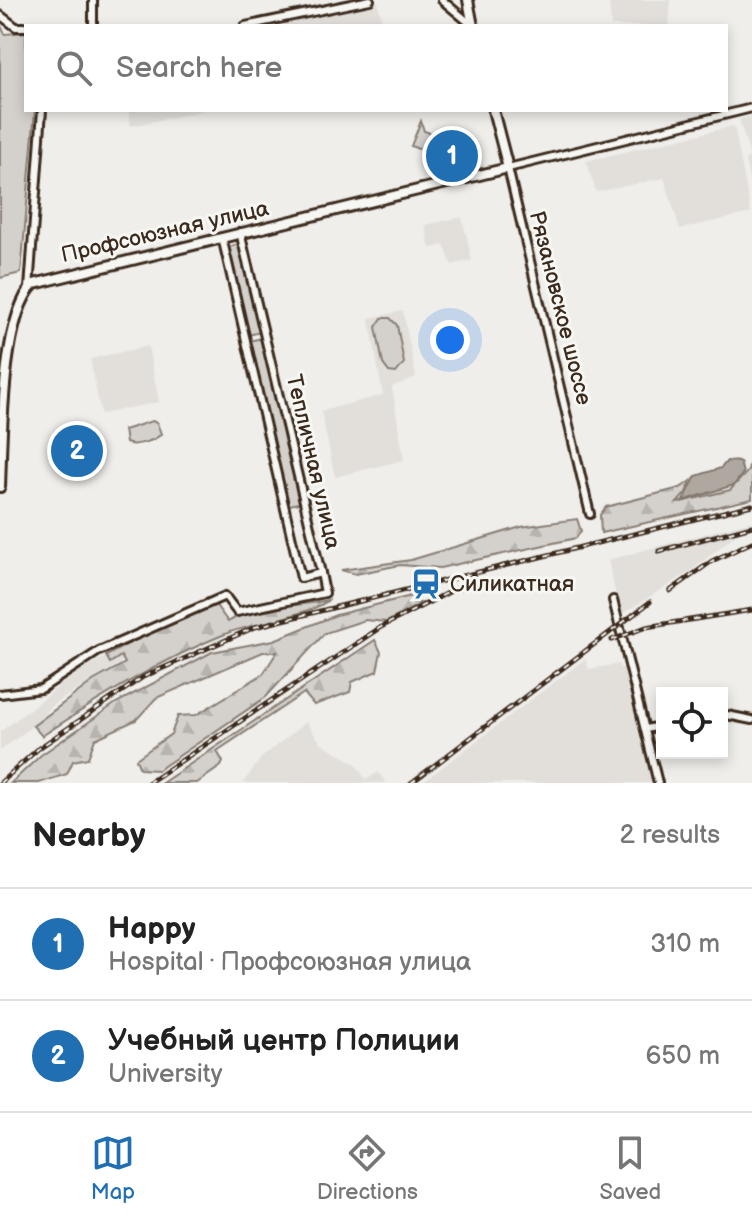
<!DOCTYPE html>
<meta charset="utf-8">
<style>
body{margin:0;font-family:"Balsamiq Sans",sans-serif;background:#f6f6f6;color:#222}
.controls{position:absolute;right:24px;bottom:24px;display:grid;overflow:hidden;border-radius:0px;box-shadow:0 4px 12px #0003}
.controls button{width:72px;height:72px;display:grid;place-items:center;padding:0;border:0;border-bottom:2px solid #e0e0e0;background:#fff;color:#222;font:40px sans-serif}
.you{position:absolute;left:450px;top:340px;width:28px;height:28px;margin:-20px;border:6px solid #fff;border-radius:50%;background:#1a73e8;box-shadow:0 0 0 12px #1a73e833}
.badge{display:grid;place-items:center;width:52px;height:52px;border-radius:50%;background:#1f6fb2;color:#fff;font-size:26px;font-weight:700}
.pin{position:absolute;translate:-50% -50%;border:4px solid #fff;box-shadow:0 2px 8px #0006}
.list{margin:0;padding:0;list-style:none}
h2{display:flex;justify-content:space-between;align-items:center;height:104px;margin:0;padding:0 32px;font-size:34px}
h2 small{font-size:26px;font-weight:400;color:#767676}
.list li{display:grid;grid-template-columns:52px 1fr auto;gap:24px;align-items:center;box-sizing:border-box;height:112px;padding:0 32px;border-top:2px solid #e0e0e0}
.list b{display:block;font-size:30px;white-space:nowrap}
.list p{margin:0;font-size:26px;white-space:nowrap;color:#767676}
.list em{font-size:26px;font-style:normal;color:#767676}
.icon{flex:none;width:44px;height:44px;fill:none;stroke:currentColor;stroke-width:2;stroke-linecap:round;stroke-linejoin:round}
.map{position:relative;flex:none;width:752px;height:783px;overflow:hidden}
.search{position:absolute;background:#fff;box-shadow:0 4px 12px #0003;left:24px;right:24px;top:24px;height:88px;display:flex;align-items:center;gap:20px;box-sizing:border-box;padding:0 28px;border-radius:0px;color:#767676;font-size:30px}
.sheet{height:328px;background:#fff}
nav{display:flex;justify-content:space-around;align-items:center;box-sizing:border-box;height:112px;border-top:2px solid #e0e0e0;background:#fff;font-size:22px;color:#767676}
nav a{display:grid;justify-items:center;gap:4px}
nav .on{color:#1f6fb2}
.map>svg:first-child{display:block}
.built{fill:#e2dfdb}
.green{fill:#d4d1cc;stroke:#887e75;stroke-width:2}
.forest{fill:url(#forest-firs);stroke:#887e75;stroke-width:2}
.water{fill:#afa8a1;stroke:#81766d;stroke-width:2}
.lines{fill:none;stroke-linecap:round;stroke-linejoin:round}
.minor-casing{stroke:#3b2a1e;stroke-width:12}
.major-casing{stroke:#3b2a1e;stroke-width:14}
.minor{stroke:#f6f6f2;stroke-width:6}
.major{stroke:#f6f6f2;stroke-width:8}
.rail-casing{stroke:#3b2a1e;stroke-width:5}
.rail{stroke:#f6f6f2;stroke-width:2;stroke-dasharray:6;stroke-linecap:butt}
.labels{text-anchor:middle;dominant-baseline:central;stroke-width:6;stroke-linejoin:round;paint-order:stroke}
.street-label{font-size:22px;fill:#3b2a1e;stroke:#f6f6f2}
.poi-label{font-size:22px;fill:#3b2a1e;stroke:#f6f6f2;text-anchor:start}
</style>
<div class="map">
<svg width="752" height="783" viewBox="0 0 752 783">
<defs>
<pattern id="forest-firs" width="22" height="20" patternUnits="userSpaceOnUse" patternTransform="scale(2)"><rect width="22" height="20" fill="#d4d1cc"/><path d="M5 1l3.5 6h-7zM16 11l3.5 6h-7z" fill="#b7b4af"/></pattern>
</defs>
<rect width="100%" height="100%" fill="#efeeea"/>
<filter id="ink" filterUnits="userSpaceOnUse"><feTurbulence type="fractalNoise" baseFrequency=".0125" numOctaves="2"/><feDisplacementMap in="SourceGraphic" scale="16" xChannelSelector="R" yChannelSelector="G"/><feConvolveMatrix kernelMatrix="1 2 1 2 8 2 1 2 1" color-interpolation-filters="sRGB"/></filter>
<g filter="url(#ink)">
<g class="built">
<path d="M609,0H671L669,26H611Z"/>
<path d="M378,2L383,26H267Z"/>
<path d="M128,110H207L131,126Z"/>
<path d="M752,116V194L745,160L750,156L739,119Z"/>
<path d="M734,126L751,213L680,229L664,178L596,192L586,161Z"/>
<path d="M462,217L472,260L452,265L444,245L430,248L425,225Z"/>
<path d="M403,311L416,377L392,387L404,460L335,477L321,411L383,395L369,318Z"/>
<path d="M148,346L159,402L101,414L90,359Z"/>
<path d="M752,521L690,572L620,615L608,560Z"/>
<path d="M117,651L123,662L51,706L43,718L0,751V732L58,687L56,682Z"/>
<path d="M585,659L589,669L619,664L620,668H626L652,783H421Z"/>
<path d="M306,722L320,742L356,764L366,780L378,772L386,783H243L261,758Z"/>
</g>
<g class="green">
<path d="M0,24L5,34L26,32V110H35L21,273L0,278Z"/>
<path d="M421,121L424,131L442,137L441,144L418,149L411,146Z"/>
<path d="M240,244L261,332L248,335L227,247Z"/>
<path d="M382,318H390L397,325L404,363L396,373L389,372L383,364L376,327Z"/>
<path d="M262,338L302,502L286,506L249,341Z"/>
<path d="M152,421L157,423L161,434C155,441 134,447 126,443L124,430Z"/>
</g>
<g class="forest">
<path d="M752,454V499L601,533L600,515L606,507L680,488L691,481L686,493L677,503L730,490L748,471Z"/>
<path d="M577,519L581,531L576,538L440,568L400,565L356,574L341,570L411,560L521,527Z"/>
<path d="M411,596L413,603H421L387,622L365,620L325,633L266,697L158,770L140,769L136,759L171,734L178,716L196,715L263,674L277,652H263L156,698L136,720L95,739L88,758L73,761L67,774L39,783H11L41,755L116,703L212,652L274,640L336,615Z"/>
<path d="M328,600C317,612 251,625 230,632C162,659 103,696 42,736L33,726L93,681L125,663L121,656L110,663L106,656L166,623L215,604L228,622C254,605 297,607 328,600Z"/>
<path d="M375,640L381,652L377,671L352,682L350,692L314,705L304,693L217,751L223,762L221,766L197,783H162Z"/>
</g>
<path class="water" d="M727,461L740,462L743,473L734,485L683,501L696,476L721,468Z"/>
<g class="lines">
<g class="minor-casing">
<g id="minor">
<path d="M93,0V26"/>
<path d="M442,0L473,26"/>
<path d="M0,15L16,27H26"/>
<path d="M245,26L370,0"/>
<path d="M222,237L301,578L321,573L240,232"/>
<path d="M29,289L42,110"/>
<path d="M590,514L508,168L752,108"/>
<path d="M613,600L658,783"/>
<path d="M0,694L41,689L99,651L225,596L237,612L325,593L321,573"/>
<path d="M722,714L752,720"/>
<path d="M645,729L662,726"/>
</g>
</g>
<g class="major-casing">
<g id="major">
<path d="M468,0L473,26"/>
<path d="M0,487C2,440 1,317 34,284L508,168L493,110"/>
</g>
</g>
<use href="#minor" class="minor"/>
<use href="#major" class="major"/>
<g class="rail-casing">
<g id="rail">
<path d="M659,551L752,526"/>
<path d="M670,591L712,561L752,542"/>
<path d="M612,640L646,627L752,610"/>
<path d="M0,783L39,748L143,677L255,627L752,505"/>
<path d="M148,783L381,627L451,591L485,580"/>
<path d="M411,783L650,602"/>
</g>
</g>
<use href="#rail" class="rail"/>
</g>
</g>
<defs>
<g id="station-bare" transform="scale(2.4)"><path d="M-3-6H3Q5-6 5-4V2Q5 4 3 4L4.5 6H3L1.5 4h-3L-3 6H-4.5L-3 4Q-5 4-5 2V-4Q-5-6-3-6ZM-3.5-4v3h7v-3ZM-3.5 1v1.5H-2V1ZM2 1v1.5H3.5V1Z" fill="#1f6fb2" stroke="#f6f6f2" stroke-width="2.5" paint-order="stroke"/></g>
</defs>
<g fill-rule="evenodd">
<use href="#station-bare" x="426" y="584"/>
</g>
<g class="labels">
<g class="street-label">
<text transform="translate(165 232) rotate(-13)">Профсоюзная улица</text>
<text transform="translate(560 308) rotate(76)">Рязановское шоссе</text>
<text transform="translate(313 462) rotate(77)">Тепличная улица</text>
</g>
<g class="poi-label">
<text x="450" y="584">Силикатная</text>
</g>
</g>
</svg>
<div class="controls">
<button><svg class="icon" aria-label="locate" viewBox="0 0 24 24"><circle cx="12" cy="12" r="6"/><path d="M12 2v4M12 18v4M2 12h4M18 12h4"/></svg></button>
</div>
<div class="you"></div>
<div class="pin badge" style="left:452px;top:156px">1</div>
<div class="pin badge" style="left:77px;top:451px">2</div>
<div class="search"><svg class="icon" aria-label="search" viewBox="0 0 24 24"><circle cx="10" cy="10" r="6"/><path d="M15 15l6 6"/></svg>Search here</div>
</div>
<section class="sheet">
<h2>Nearby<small>2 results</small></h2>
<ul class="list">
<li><span class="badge">1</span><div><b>Happy</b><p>Hospital · Профсоюзная улица</p></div><em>310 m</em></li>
<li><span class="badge">2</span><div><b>Учебный центр Полиции</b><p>University</p></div><em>650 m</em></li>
</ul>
</section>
<nav>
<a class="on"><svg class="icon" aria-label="map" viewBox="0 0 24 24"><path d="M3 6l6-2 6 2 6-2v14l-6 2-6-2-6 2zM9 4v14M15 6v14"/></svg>Map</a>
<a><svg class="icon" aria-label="directions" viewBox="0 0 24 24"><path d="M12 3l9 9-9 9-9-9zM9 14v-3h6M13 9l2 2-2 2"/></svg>Directions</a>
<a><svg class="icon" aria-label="saved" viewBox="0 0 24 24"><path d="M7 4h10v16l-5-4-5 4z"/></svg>Saved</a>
</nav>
